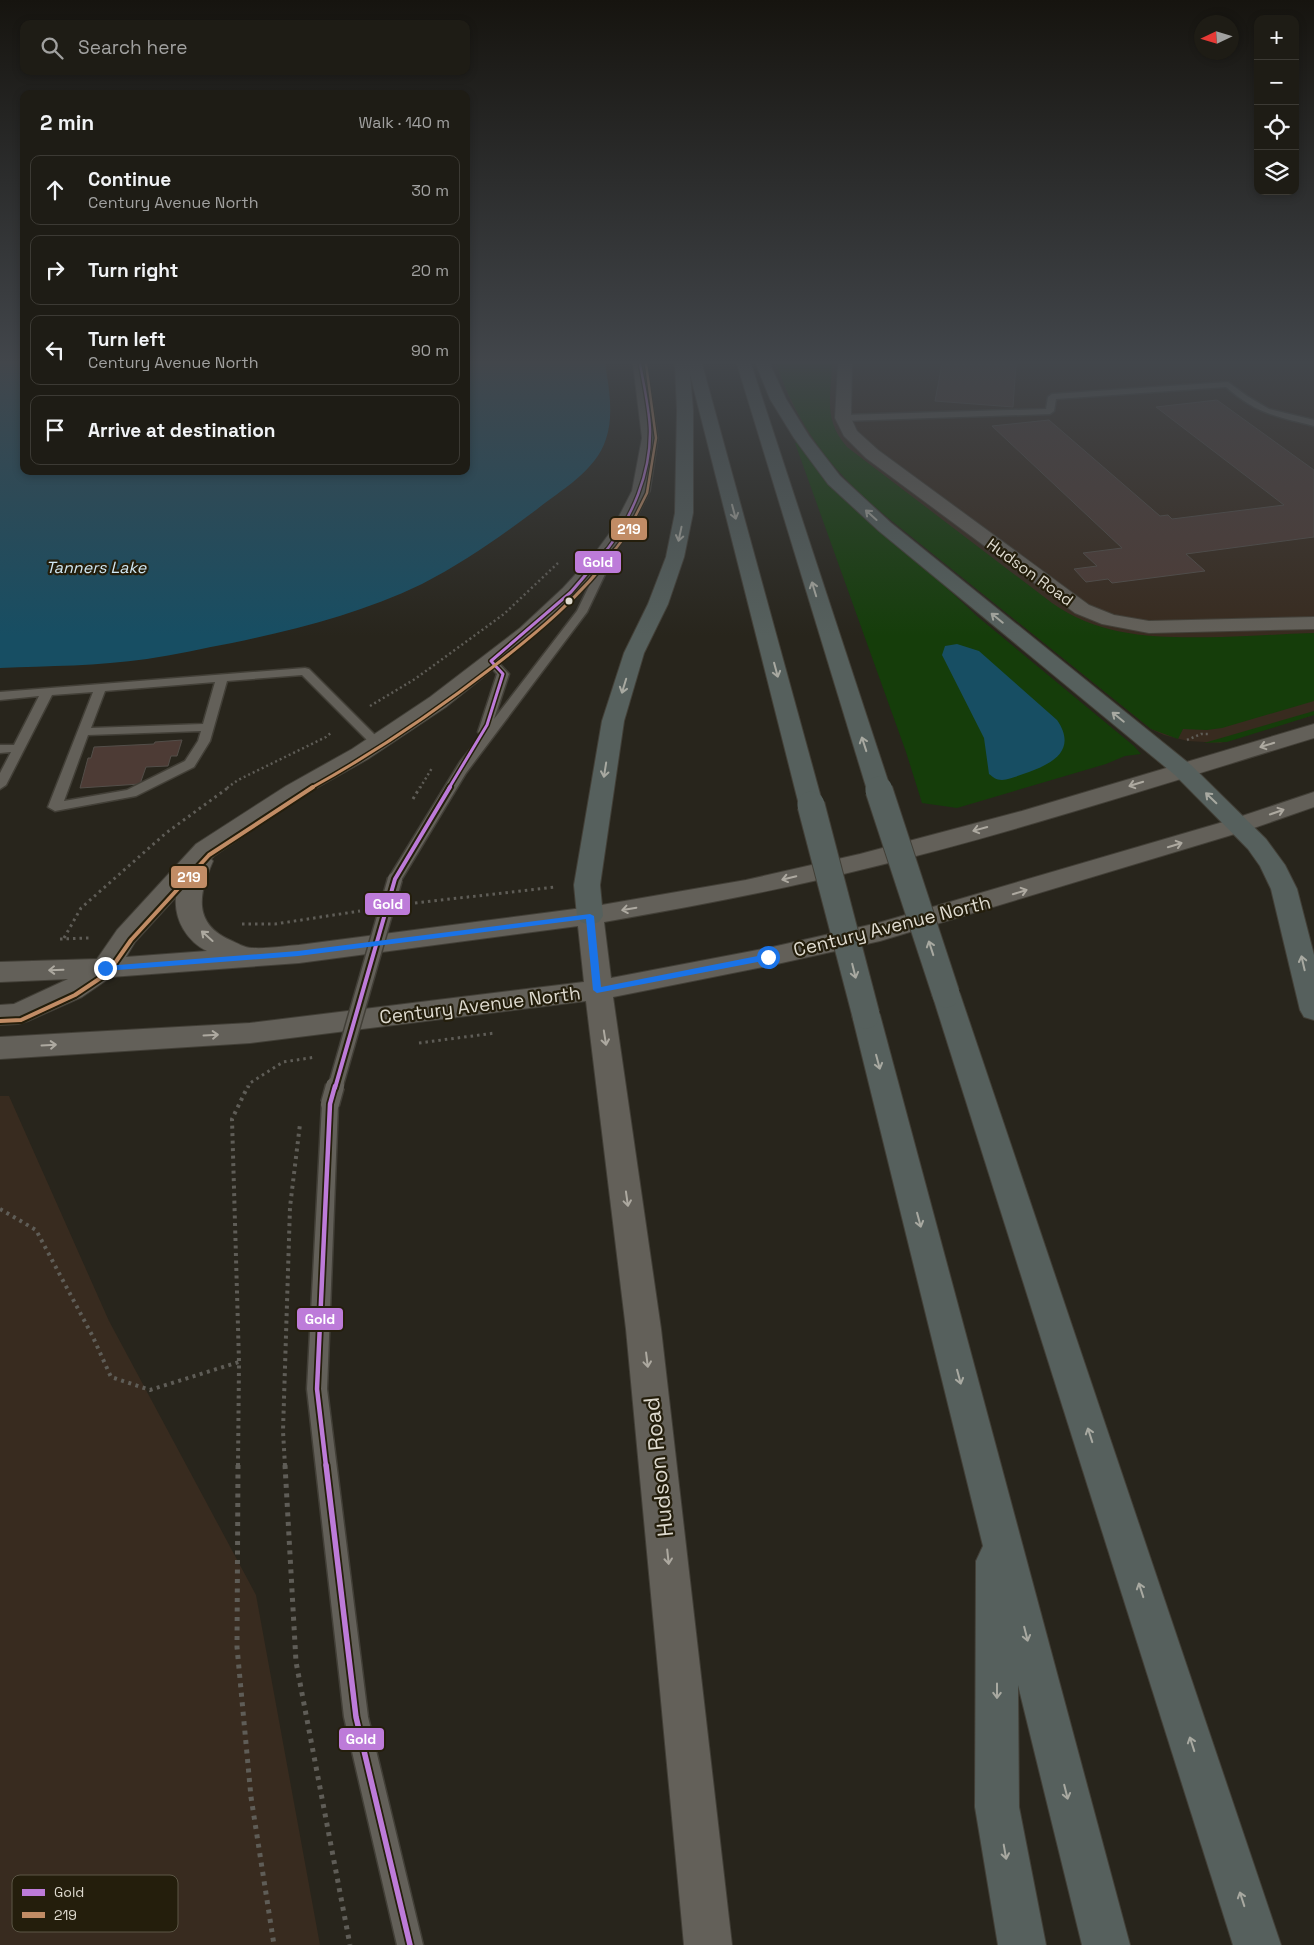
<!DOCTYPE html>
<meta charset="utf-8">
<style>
body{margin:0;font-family:"Space Grotesk",sans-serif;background:#2b2922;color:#f1f3f6}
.controls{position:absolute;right:15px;top:15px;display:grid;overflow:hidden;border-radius:10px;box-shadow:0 2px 8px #0003}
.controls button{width:45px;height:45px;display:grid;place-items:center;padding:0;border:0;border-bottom:1px solid #3c3a34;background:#1e1c15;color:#f1f3f6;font:25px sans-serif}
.compass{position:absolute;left:1194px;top:15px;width:45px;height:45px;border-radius:50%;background:#1e1c15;box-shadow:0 2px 8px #0003;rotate:266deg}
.stop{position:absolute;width:15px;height:15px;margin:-11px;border:4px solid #1a73e8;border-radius:50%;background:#fff}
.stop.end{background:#1a73e8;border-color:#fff;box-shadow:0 1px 5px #0008}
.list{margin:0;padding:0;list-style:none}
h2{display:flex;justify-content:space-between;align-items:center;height:65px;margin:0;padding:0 20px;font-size:21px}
h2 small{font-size:16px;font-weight:400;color:#a1a1a0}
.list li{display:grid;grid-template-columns:32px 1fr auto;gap:15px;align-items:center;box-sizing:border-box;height:70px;margin:0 10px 10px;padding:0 10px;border:1px solid #3c3a34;border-radius:10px}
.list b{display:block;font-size:19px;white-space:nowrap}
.list p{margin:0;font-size:16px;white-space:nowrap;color:#a1a1a0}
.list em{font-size:16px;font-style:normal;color:#a1a1a0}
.icon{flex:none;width:28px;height:28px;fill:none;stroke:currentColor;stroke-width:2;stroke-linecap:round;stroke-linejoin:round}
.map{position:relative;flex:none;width:1314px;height:1945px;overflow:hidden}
.search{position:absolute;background:#1e1c15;box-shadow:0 2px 8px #0003;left:20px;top:20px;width:450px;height:55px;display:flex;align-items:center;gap:12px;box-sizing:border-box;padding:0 18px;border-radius:10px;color:#a1a1a0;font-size:19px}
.panel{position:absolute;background:#1e1c15;box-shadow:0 2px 8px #0003;left:20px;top:90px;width:450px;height:385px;border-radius:10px}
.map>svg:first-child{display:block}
.commercial{fill:#382b1f}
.green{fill:#153d0a}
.water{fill:#174e63}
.building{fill:#4d3b35;stroke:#534e49}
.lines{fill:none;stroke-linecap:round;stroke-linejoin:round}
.lane-casing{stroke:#423f37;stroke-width:3}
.street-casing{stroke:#423f37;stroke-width:2}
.secondary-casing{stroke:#423f37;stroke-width:2}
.highway-casing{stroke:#423f37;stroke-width:2}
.path-far3{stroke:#5f5d57;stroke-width:2.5;stroke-dasharray:2 3;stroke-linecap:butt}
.path-far2{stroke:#5f5d57;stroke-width:3;stroke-dasharray:2.5 4;stroke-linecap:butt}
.path-far1{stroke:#5f5d57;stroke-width:4;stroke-dasharray:3 4.5;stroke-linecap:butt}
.path{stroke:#5f5d57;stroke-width:5;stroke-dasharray:4 5.5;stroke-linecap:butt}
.lane{fill:#636059;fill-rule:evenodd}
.street{fill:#636059;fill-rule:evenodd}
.secondary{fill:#636059;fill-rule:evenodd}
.highway{fill:#56605d;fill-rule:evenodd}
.lane-bridge-far1-casing{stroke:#423f37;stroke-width:17;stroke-linecap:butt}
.lane-bridge-casing{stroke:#423f37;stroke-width:21;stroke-linecap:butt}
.highway-bridge-casing{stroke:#423f37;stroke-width:29;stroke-linecap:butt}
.lane-bridge-far1{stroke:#636059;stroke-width:14}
.lane-bridge{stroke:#636059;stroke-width:18}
.highway-bridge{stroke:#56605d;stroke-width:27}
.bus-1-far4-casing{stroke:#241e0c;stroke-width:5}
.bus-1-far3-casing{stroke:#241e0c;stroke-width:6}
.bus-1-far2-casing{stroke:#241e0c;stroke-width:8}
.bus-1-far1-casing{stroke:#241e0c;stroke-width:8}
.bus-1-casing{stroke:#241e0c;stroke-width:9}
.bus-2-far2-casing{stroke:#241e0c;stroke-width:5}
.bus-2-far1-casing{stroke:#241e0c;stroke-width:6}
.bus-2-casing{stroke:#241e0c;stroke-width:8}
.bus-1-far4{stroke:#bd7bd9;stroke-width:2.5}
.bus-1-far3{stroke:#bd7bd9;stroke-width:3}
.bus-1-far2{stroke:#bd7bd9;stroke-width:4}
.bus-1-far1{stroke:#bd7bd9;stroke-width:4.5}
.bus-1{stroke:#bd7bd9;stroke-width:5.5}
.bus-2-far2{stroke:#c18c65;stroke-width:2.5}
.bus-2-far1{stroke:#c18c65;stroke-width:3}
.bus-2{stroke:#c18c65;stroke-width:4}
.oneway{stroke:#a8a9a1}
.oneway2{stroke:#ada9a0}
.route{fill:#1a73e8}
.bus-dot{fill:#dedacf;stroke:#241e0c;stroke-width:2}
.labels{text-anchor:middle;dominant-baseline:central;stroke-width:4.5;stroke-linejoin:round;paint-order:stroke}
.far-water-label{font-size:16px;font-style:italic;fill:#d1e8f4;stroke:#241e0c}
.far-street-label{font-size:16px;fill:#dedacf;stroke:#241e0c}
.street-label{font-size:19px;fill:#dedacf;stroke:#241e0c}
.near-street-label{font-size:22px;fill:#dedacf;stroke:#241e0c}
.key{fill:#241e0c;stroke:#5c5646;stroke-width:1}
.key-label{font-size:14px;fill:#dedacf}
.line-badge{stroke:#241e0c;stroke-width:2}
.badge-label{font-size:14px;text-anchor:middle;font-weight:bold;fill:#fff}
</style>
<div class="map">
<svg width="1314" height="1945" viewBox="0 0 1314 1945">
<rect width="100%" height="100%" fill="#28251c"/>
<g class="commercial">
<path d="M776,364H1314V715L1220,743L1188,741L1164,735L1151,729L887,517L854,488L833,465L809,435L791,402Z"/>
<path d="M0,1096H9L109,1321L256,1595L320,1945H0Z"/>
</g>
<g class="green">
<path d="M776,364H832C831,397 823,420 847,447L1052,603C1102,639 1163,638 1222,637C1253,636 1283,634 1314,633V701L1222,728L1207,730L1183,729L1178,739L1151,729L887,517C832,471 801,432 776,364Z"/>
<path d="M795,443H799L817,470L844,498L921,564L978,617L1134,746L1141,754L1125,756L1106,764L957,808L922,803L906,752Z"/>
<path d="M1314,711V715L1227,742L1204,743Z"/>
</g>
<g class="water">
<path d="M0,364H24V471H466V364H605C609,387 614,415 606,439C596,471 561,490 536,510C500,537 463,563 422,584C362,613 298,629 232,643C204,648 175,655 147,659C98,666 49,666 0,668Z"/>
<path d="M957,644L979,651L1057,720C1077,749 1054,763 1029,772C1020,775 1011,779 1002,780C996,780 993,777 989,774L984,738L942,655L945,646Z"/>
</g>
<g class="building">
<path d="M942,364H1016L1013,407L935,401Z"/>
<path d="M1217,400L1314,470V537L1186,554L1205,571L1112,583L1108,579L1086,582L1074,569L1097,566L1083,553L1122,548L992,426L1049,420L1160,516L1168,515L1172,519L1284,505L1156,407Z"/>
<path d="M182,740L177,756H171L168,766L146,767L140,784L80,788L88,758H91L94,747L154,744L155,742Z"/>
</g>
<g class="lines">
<g class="lane-casing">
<g id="lane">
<path d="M1228,382L1247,396L1269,409L1314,420V426C1275,416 1257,414 1226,387L1056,399L1054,411L1050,414L843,421L839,418L843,415L1046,409L1048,397L1052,394Z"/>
<path d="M612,546L617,549L587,612L466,773L400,882H390L388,879L460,762L482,735L478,732L497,674L485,661L491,658L495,659L509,674L494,719L577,611L607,549Z"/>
<path d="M305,668L309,669L383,743L381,746H373L302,675L227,681L210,741L194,767L136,796L55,811L48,807L93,692L52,695L6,785L0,789V773L11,752L0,753V745H14L39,696L0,700V692ZM215,682L203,724L91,728L105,691ZM201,731L198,741L185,761L127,790L64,801L88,735Z"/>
<path d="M330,1098L336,1100L338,1104L327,1389L368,1717L423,1945H397L344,1717L307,1389L322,1104L324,1100Z"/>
</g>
</g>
<g class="street-casing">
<path id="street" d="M838,364H852L851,418L857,431L878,450L1089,605L1114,615L1149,621L1314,617V629L1149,633L1102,624L1075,613L866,458L844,436L835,418Z"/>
</g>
<g class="secondary-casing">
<path id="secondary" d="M633,364H647L658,438L650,491L630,531L609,561L577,596L534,636L446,707L368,759L302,796L214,856L211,859L213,861C199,893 192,923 230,940C237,943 245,948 252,948C267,949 284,946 299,945L590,907L746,880L860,854L1022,811L1314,724V738C1163,784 1013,833 860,870C775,891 690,907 604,922L611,978L768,948L878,923L1230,820L1314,792V807L1248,830L880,941L768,966L613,997L661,1329L732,1945H684L626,1329L586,1001L250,1043L0,1059V1037L250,1023L584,982L578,926L299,963L111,977L82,997L28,1021L18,1024L0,1025V1005L14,1004L68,979L0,982V962L97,959L117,930L196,844L286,786L352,749L430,697L520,628L563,588L595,553L612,530L632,491L642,438ZM176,897C174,920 187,941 207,951L126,957L135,942Z"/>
</g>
<g class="highway-casing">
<g id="highway">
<path d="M675,364H702L823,805L819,810L811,812L803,810L799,805L690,374L693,410V513L684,557L668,604L644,653L624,721L600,885L603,916L599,922L590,925L581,922L577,916L574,885L602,721L624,653L648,604L666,557L675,513L677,410Z"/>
<path d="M737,364H751L891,790L887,795L879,797L871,795L867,790Z"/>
<path d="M756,364H770L786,399L809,436L840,476L891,523L1191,765L1266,839L1285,865L1297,889L1314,955V1020L1304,1017L1300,1010L1271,889L1260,866L1248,849L1175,775L879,531L828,484L794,438L770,399Z"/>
<path d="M946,984L956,987L960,994L1281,1945H1233L932,994L936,987Z"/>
<path d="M866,1005L876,1008L880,1015L1130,1945H1082L1018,1685L1019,1807L1046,1945H998L975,1807L976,1561L983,1546L852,1015L856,1008Z"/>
</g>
</g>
<g class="path-far3">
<path d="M370,706L415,679L504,614L558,563"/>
<path d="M1187,740L1201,734H1210"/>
<path d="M227,788L238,780L326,737L332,732"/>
<path d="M420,788L432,768"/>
</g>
<g class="path-far2">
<path d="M413,799L420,787"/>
<path d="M415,903L556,887"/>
<path d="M242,924H275L360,911"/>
<path d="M64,938L81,908L166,833L229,787"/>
<path d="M60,939L89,938"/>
<path d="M419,1043L495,1033"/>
<path d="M248,1088L250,1083L283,1062L316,1057"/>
</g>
<g class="path-far1">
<path d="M0,1209L36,1230L92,1335L111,1377L150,1390L239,1362"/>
<path d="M238,1466L239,1362L232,1119L248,1086"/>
<path d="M285,1466L283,1431L290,1207L300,1124"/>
</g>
<g class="path">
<path d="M238,1465L237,1647L251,1797L274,1945"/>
<path d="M285,1465L296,1662L350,1945"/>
</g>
<use href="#lane" class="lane"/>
<use href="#street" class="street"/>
<use href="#secondary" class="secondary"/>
<use href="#highway" class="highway"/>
<g class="lane-bridge-far1-casing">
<path id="lane-bridge-far1" d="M335,1088L395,879"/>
</g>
<g class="lane-bridge-casing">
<path id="lane-bridge" d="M330,1104L335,1086"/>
</g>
<g class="highway-bridge-casing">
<g id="highway-bridge">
<path d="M879,790L946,994"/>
<path d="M811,805L866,1015"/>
</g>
</g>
<use href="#lane-bridge-far1" class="lane-bridge-far1"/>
<use href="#lane-bridge" class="lane-bridge"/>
<use href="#highway-bridge" class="highway-bridge"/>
<g class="bus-1-far4-casing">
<path id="bus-1-far4" d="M606,551C632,517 651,474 650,429C649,407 644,386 640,364"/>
</g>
<g class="bus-1-far3-casing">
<path id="bus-1-far3" d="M449,788L487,725L503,674L491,661L571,592L607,550"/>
</g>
<g class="bus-1-far2-casing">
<path id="bus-1-far2" d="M335,1088L395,879L450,787"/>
</g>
<g class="bus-1-far1-casing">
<path id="bus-1-far1" d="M326,1466L317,1389L330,1104L335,1086"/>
</g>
<g class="bus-1-casing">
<path id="bus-1" d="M326,1465L356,1717L410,1945"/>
</g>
<g class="bus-2-far2-casing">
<path id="bus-2-far2" d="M614,551L626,535L647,493L656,438L646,364"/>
</g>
<g class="bus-2-far1-casing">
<path id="bus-2-far1" d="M311,788C376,752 436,711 494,666C538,632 582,595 615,550"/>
</g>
<g class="bus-2-casing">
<path id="bus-2" d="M0,1021L21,1020L75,995L108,973L131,940L209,855L313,787"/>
</g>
<use href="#bus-1-far4" class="bus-1-far4"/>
<use href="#bus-1-far3" class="bus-1-far3"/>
<use href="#bus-1-far2" class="bus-1-far2"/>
<use href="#bus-1-far1" class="bus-1-far1"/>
<use href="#bus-1" class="bus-1"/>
<use href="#bus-2-far2" class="bus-2-far2"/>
<use href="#bus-2-far1" class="bus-2-far1"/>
<use href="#bus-2" class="bus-2"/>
</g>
<defs><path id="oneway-shaft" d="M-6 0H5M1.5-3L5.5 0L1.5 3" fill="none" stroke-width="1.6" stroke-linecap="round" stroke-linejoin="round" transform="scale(1.25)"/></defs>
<g class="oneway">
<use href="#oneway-shaft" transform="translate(734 512) rotate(75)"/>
<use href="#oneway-shaft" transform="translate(871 515) rotate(-138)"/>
<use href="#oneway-shaft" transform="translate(680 534) rotate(102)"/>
<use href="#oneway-shaft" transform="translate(814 589) rotate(-107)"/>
<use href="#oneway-shaft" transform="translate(997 618) rotate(-141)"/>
<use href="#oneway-shaft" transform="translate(776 670) rotate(75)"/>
<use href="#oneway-shaft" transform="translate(624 686) rotate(107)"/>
<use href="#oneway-shaft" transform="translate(1118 717) rotate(-141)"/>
<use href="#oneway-shaft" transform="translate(864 744) rotate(-108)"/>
<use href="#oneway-shaft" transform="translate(605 770) rotate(99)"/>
<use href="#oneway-shaft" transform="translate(1211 798) rotate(-136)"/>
<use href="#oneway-shaft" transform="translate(931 948) rotate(-108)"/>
<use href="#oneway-shaft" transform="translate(1303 963) rotate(-103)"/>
<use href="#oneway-shaft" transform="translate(854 971) rotate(76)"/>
<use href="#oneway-shaft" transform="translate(878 1062) rotate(75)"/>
<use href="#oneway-shaft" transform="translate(919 1220) rotate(75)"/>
<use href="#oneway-shaft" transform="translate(959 1377) rotate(75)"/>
<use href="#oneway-shaft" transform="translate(1090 1435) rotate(-108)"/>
<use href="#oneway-shaft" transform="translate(1141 1590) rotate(-108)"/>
<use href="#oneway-shaft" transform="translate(1026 1634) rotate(76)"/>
<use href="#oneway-shaft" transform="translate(997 1691) rotate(90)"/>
<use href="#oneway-shaft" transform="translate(1192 1744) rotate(-108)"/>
<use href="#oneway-shaft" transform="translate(1066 1792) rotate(76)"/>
<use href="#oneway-shaft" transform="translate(1005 1852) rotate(80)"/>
<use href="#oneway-shaft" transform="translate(1242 1899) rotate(-108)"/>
</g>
<g class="oneway2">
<use href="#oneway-shaft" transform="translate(1267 745) rotate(163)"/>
<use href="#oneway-shaft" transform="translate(1136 784) rotate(163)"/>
<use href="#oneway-shaft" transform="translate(1277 812) rotate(-19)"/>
<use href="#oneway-shaft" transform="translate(980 829) rotate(165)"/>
<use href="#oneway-shaft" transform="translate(1175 845) rotate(-17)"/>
<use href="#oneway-shaft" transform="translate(789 878) rotate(167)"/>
<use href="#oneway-shaft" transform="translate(1020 892) rotate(-17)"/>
<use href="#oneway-shaft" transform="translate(629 909) rotate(170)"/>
<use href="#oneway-shaft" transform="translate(207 936) rotate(-138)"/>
<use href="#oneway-shaft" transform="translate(56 970) rotate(178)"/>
<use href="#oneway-shaft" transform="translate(211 1035) rotate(-3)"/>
<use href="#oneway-shaft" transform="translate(605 1038) rotate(81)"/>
<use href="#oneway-shaft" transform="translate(49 1045) rotate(-3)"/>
<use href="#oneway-shaft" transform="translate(627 1199) rotate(82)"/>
<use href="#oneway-shaft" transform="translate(647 1360) rotate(83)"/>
<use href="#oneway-shaft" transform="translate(668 1557) rotate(84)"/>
</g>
<linearGradient id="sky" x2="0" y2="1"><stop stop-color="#16140f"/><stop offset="0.57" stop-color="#42464b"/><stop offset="1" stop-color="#42464b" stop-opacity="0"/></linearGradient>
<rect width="1314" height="636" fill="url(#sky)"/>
<path class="route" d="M590,914L594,916L601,987L768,954L772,957L768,960L597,993L593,990L586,919L298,956L105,971L101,968L105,966L298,951Z"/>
<circle class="bus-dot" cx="569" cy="601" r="4.5"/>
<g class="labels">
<g class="far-water-label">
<text x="96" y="567">Tanners Lake</text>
</g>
<g class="far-street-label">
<text transform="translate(1030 572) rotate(36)">Hudson Road</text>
</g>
<g class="street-label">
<text transform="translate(892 926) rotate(-14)">Century Avenue North</text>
<text transform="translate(480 1005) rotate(-7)">Century Avenue North</text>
</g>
<g class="near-street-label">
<text transform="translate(658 1467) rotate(-96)">Hudson Road</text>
</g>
</g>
<rect x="12" y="1875" width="166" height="57" rx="8" class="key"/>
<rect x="22" y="1889" width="23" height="7" fill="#bd7bd9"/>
<rect x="22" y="1912" width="23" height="6" fill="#c18c65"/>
<g class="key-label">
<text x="54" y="1897">Gold</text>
<text x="54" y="1920">219</text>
</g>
<g class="line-badge">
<rect x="610" y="517" width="38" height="24" rx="5" fill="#c18c65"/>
<rect x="574" y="550" width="48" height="24" rx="5" fill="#bd7bd9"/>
<rect x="170" y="865" width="38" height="24" rx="5" fill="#c18c65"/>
<rect x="364" y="892" width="47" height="24" rx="5" fill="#bd7bd9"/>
<rect x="296" y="1307" width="48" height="24" rx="5" fill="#bd7bd9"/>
<rect x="338" y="1727" width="47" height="24" rx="5" fill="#bd7bd9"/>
</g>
<g class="badge-label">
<text x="629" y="534">219</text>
<text x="598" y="567">Gold</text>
<text x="189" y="882">219</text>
<text x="388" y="909">Gold</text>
<text x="320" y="1324">Gold</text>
<text x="361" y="1744">Gold</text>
</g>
</svg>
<div class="controls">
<button>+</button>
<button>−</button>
<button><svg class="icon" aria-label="locate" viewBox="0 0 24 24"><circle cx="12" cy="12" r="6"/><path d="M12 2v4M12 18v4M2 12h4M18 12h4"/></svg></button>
<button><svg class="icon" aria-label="layers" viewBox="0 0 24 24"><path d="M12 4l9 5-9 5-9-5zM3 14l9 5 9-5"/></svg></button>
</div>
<svg class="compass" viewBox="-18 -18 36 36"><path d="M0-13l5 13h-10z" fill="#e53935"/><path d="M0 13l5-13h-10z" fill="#a1a1a0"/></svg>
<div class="stop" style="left:768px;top:957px"></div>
<div class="stop end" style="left:105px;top:968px"></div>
<div class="search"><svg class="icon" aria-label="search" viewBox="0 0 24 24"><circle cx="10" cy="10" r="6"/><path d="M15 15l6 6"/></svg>Search here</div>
<section class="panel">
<h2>2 min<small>Walk · 140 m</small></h2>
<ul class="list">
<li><svg class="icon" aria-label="ahead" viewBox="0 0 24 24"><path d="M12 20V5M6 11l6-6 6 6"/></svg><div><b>Continue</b><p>Century Avenue North</p></div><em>30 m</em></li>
<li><svg class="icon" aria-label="right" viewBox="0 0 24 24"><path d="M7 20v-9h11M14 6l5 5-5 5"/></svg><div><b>Turn right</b></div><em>20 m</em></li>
<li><svg class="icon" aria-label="left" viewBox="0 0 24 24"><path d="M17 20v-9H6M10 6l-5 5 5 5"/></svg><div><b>Turn left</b><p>Century Avenue North</p></div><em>90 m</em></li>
<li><svg class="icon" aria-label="arrive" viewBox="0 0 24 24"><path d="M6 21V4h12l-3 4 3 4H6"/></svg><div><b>Arrive at destination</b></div></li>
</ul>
</section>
</div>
